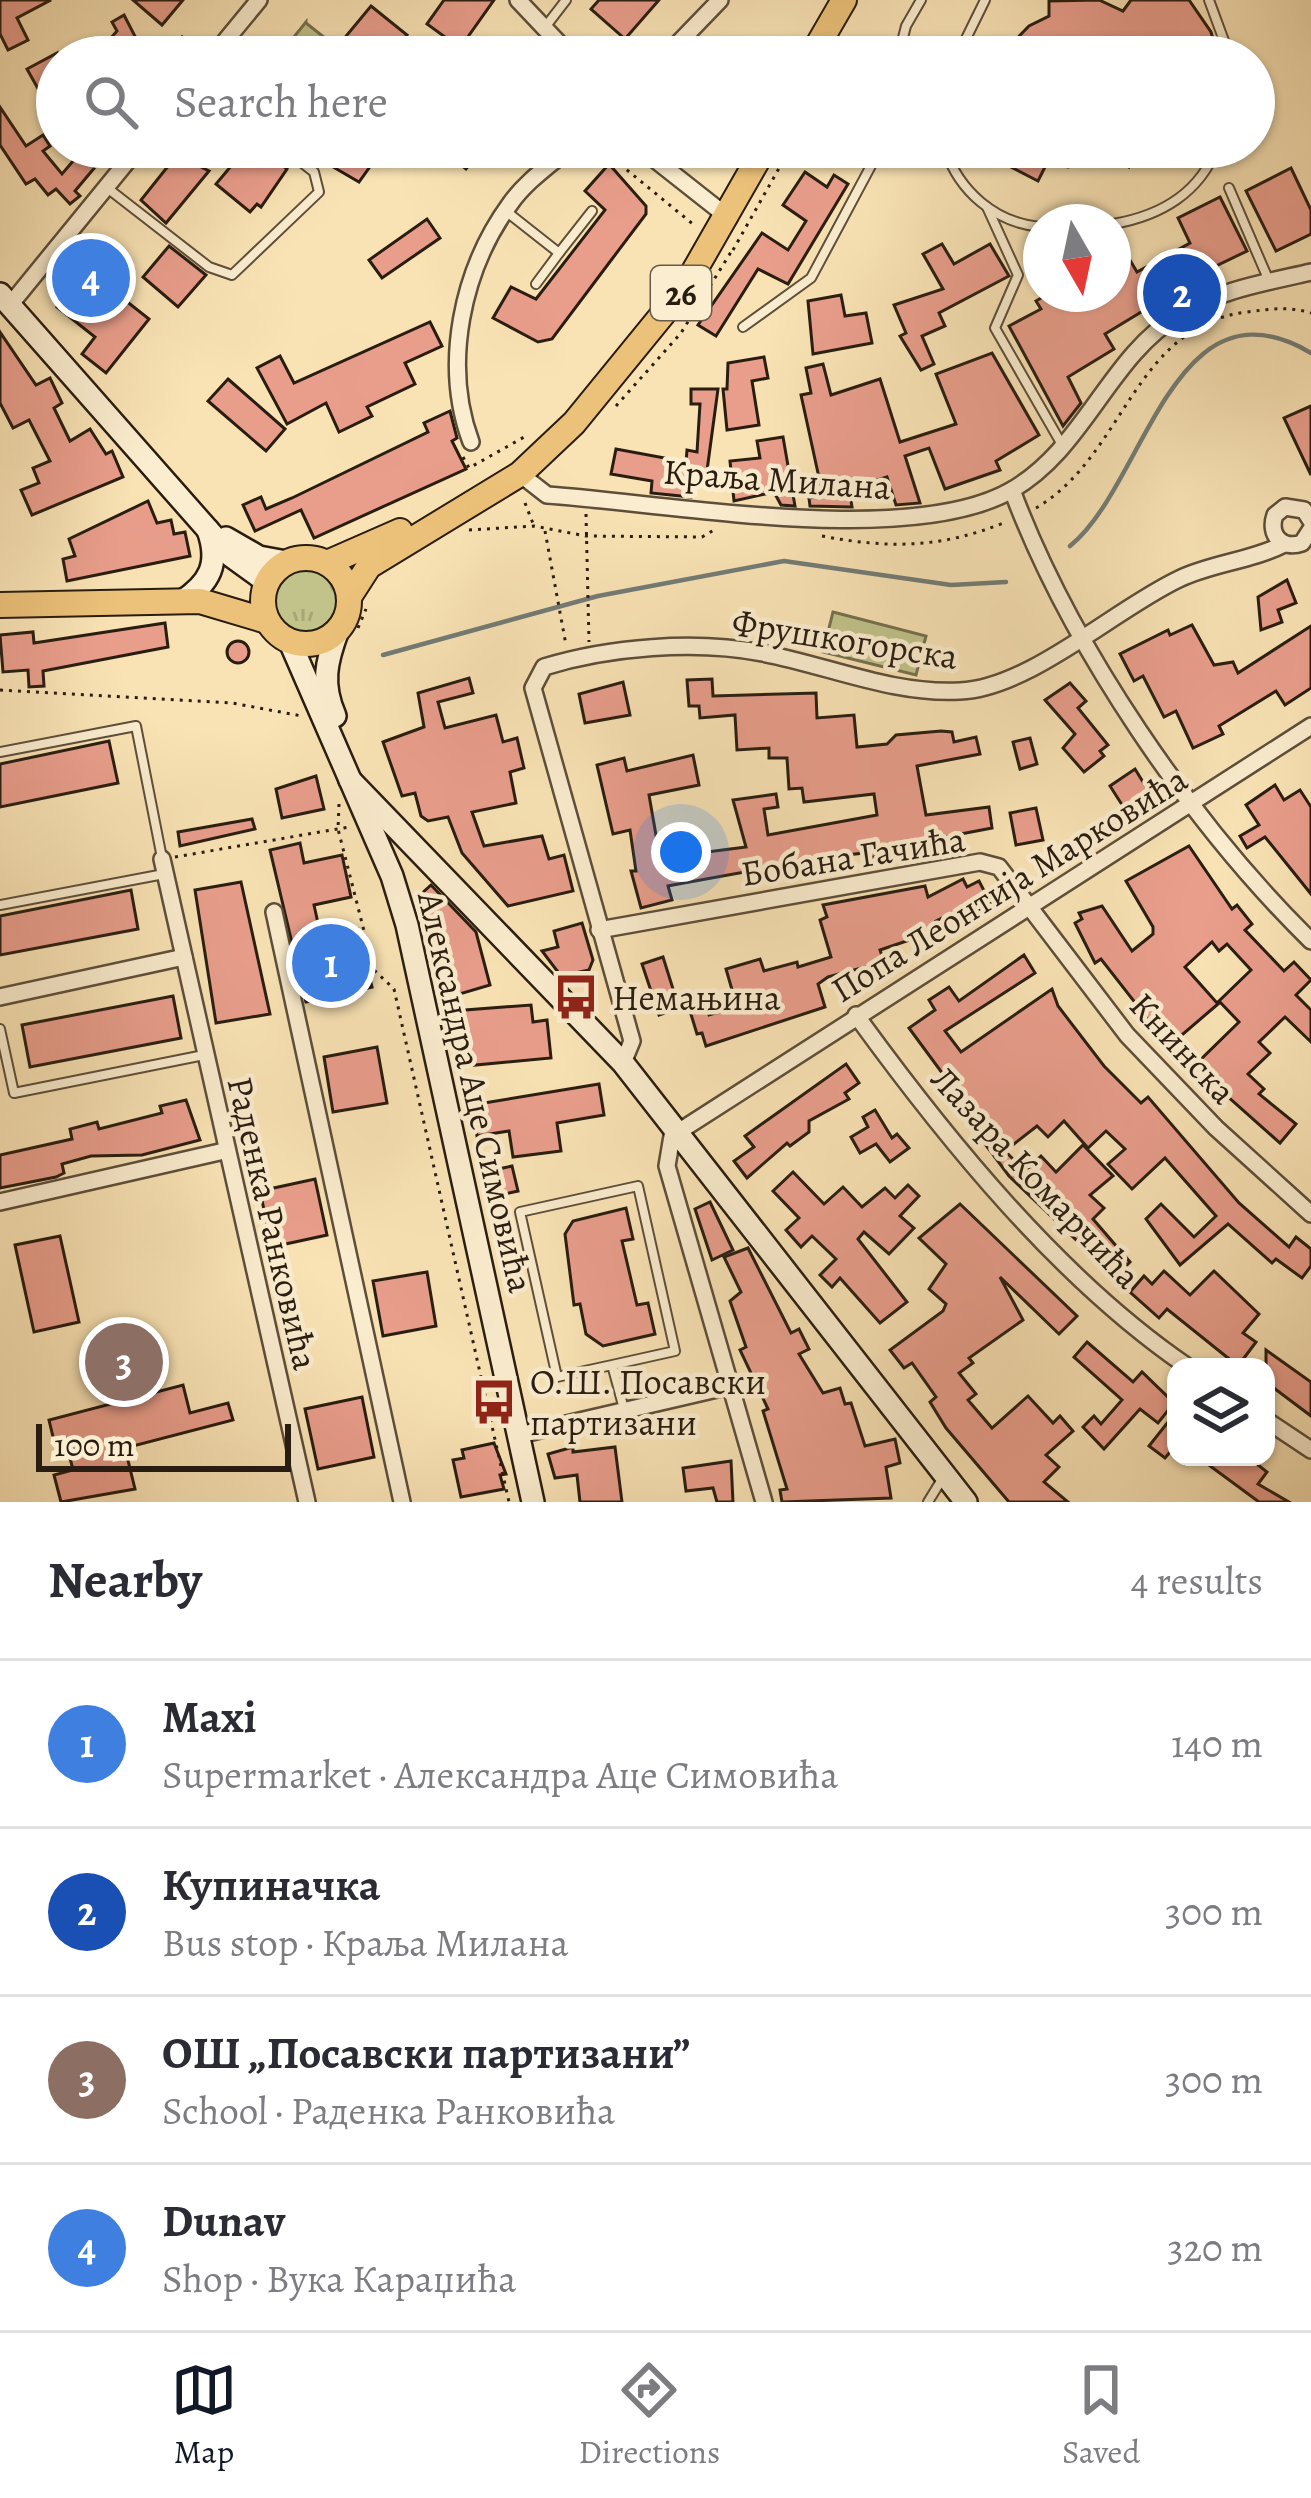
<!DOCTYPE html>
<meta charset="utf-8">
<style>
body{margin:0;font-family:Alegreya,serif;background:#f7f7f7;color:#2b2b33}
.controls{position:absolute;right:36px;bottom:36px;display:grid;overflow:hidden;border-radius:24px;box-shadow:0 3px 9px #0004}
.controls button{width:108px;height:108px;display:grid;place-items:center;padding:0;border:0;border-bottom:3px solid #e1e1e2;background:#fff;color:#2b2b33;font:60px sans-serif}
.compass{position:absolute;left:1023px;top:204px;width:108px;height:108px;border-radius:50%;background:#fff;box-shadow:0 3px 9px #0004;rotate:171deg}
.scale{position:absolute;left:36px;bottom:30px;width:255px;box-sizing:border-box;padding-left:12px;border:6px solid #291d11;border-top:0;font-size:33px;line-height:42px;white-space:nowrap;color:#291d11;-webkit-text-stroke:9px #fbedcf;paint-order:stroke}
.you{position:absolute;left:681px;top:852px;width:42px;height:42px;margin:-30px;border:9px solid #fff;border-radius:50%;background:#1a73e8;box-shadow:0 0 0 18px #1a73e833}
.badge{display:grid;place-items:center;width:78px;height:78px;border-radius:50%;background:#111827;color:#fff;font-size:39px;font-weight:700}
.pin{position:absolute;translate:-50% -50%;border:6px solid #fff;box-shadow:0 3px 12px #0006}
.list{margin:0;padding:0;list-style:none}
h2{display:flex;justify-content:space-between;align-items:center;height:156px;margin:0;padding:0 48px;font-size:51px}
h2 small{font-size:39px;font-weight:400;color:#7c7c81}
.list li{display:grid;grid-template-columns:78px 1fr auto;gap:36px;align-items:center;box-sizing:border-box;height:168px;padding:0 48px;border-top:3px solid #e1e1e2}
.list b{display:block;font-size:45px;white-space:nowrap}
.list p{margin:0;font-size:39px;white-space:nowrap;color:#7c7c81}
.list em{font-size:39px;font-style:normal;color:#7c7c81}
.icon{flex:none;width:66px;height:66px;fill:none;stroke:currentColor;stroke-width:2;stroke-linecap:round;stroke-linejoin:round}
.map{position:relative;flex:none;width:1311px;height:1502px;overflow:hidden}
.search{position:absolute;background:#fff;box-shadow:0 3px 9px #0004;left:36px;right:36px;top:36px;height:132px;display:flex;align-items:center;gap:30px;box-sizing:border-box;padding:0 42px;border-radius:66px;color:#7c7c81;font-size:45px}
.sheet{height:828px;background:#fff}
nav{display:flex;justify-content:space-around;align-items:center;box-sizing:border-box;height:168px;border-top:3px solid #e1e1e2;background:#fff;font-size:33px;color:#7c7c81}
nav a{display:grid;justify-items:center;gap:6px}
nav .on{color:#111827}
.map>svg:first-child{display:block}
.grass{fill:url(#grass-tufts);stroke:#75704e;stroke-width:3}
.pitch{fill:#c1c38b;stroke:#75704e;stroke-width:3}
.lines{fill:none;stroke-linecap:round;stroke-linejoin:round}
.stream{stroke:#727c76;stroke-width:4.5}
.building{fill:#e99e8c;stroke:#291d11;stroke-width:3}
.lane-casing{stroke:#5d4e3a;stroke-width:12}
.street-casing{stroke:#5d4e3a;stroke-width:20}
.secondary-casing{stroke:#291d11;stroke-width:26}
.primary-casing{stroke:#291d11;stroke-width:28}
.path{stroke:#291d11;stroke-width:3;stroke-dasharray:3 6;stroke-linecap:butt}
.lane{stroke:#fbedcf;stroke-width:8}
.street{stroke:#fbedcf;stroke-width:15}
.secondary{stroke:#fbedcf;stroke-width:21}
.primary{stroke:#ecc27a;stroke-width:24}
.labels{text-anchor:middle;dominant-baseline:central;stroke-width:9;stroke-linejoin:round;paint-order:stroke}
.shield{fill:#fbedcf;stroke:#685b4a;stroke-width:3}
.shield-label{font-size:33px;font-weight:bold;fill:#291d11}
.street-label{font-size:36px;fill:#291d11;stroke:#fbedcf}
.poi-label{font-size:36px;fill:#291d11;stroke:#fbedcf;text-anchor:start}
</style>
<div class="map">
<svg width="1311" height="1502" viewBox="0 0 1311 1502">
<defs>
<pattern id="grass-tufts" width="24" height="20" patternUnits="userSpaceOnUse" patternTransform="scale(3)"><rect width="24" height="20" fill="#c1c38b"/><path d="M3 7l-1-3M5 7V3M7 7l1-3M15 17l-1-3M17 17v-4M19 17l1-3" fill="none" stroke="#a6a777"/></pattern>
</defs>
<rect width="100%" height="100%" fill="#f9e3b5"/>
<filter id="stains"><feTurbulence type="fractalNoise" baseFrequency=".00167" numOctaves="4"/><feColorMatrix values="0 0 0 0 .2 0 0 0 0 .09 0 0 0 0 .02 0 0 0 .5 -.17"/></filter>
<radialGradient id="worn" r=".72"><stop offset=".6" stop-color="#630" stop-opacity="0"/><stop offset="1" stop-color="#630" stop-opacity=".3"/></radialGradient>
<circle class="grass" cx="305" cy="600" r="32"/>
<g class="pitch">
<path d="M306,22V23L349,57H296L285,48Z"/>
<path d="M833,612L926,636L916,675L823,652Z"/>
</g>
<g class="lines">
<g class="stream">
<path d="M1070,546C1146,485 1173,271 1311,353"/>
<path d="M383,655L598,596L784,561L951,585L1006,582"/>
</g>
</g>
<g class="building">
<path d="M0,0H51L17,18L28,40L8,50L0,34Z"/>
<path d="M133,0H183L162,25Z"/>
<path d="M444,0H494L460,48L427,24Z"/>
<path d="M599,0H659L625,39L591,9Z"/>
<path d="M1099,0L1123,11L1131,0H1189L1211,32L1218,57H999L1029,26L1049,16V1Z"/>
<path d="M371,6L407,35L389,57H362L342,41Z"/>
<path d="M124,15L139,44L114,57H94L117,31L112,22Z"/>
<path d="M182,37L195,48L187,57H166Z"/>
<path d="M57,53V85L41,94L27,69Z"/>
<path d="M0,107L26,146L43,135L50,146L43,151L62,174L85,147H112L75,191L80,196L70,204L56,189L48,195L35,179L26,184L0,145Z"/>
<path d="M247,147H260L287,169L261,207L257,204L250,212L216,184Z"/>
<path d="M330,147H384L359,182L328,164L323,156Z"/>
<path d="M438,147H483L466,169Z"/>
<path d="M991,147H1145L1129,167L1115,155L1068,167L1047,163L1038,181L1009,166Z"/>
<path d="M177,155L209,171L166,223L141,200Z"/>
<path d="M609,164L646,206V214L612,259L552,339L538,342L493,318L511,287L536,299L605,210L585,191Z"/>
<path d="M1291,168L1311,210V234L1276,251L1246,191Z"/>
<path d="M805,172L827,187L834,175L848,184L788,284L758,269L716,336L698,325L762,233L788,250L806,221L783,205Z"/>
<path d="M1220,197L1247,251L1152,297L1156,303L1105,334L1114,349L1068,377L1081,403L1063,426L1009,326L1041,309L1036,301L1048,294H1113V256L1124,250L1137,272L1190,243L1178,218Z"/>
<path d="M427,219L440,238L382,278L369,260Z"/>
<path d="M942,244L954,264L990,244L1009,276L939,313L945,326L922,336L934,364L921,370L900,336L906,333L894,305L943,289L923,254Z"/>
<path d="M169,246L206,275L178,307L143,277Z"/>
<path d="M96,258L130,286L121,297L149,319L106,373L82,354L95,337L57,307Z"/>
<path d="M841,295L845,316L866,313L872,343L813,354L808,301Z"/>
<path d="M430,322L442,346L405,363L415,384L367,407L372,416L339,432L326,403L287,424L257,368L280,356L294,383Z"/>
<path d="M0,332L36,385L50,378L62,403L54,408L70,441L90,429L106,454L112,451L123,477L32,515L21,490L39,483L33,468L50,461L29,420L13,428L0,403Z"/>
<path d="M992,353L1039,435L996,461L1000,470L945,489L929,448L905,456L920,503L896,505L887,477L849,489L852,507L810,506L809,498L823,496L801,395L811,393L806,368L823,364L831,395L880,379L900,442L956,424L936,374Z"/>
<path d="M764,357L768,378L752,381L759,425L727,430L723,389H727L728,363Z"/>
<path d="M228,379L285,429L266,451L208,401Z"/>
<path d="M691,389H718L706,478L694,476L691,497L651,493L652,481L611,474L616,449L686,462L687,450L697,452L700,404H691Z"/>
<path d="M1311,406V475L1284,418Z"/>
<path d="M450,411L457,438L452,441L466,469L314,538L301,510L255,531L243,505L261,497L266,509L292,498L428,432L424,423Z"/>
<path d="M783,437L795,506L781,505L774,492L734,501L730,461L760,458L757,441Z"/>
<path d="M148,501L157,523L171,520L174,534L185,532L190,556L67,581L63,559L75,556L69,539Z"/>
<path d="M1287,580L1296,603L1278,610L1282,622L1261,630L1258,597Z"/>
<path d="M165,623L168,647L43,671L44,686L29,687L28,670L3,672L0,635L33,632L34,643Z"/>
<path d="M1192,625L1214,665L1233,662L1238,673L1311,626V688L1285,705L1276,691L1219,726L1223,734L1193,748L1176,711L1164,717L1143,676L1134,681L1120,654L1168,630L1170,635Z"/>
<circle cx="238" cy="652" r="11"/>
<path d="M469,678L473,693L438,702L445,728L496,715L503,742L517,738L524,768L510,772L516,803L472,812L484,846L542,836L549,859L564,855L573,891L508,906L462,853L448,817L428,821L421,816L415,793L402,796L383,742L424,727L418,693Z"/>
<path d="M712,679L713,696L816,693L817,718L854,715L857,747L887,744L896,735L941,731L952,732L954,742L976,737L980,754L917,766L926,815L989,807L992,828L877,850L878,856L865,859L864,853L822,858L673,885L668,886L672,900L641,908L631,871H636L630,830L613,834L597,765L624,758L627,771L693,755L699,785L649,795L660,858L746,847L733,800L776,794L778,807L764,809L768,835L877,815L874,794L804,802L802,788L789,789L787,758H769V748L737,750L735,715L700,718L699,706H689L687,680Z"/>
<path d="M623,682L630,715L585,723L579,694Z"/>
<path d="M1070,683L1086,701L1078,708L1108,745L1100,751L1104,756L1084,772L1063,748L1075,734L1045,700Z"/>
<path d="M1030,738L1037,764L1020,769L1013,742Z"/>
<path d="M109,741L118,783L0,807V764Z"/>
<path d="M1135,769L1151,795L1126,811L1110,786Z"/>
<path d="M316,776L324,809L282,818L276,789Z"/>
<path d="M1275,785L1284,800L1300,790L1311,807V894L1265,837L1247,848L1240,836L1259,825L1246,805Z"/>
<path d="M1036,808L1043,840L1016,845L1010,813Z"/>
<path d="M252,819L255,829L180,846L178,832Z"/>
<path d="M300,843L304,863L342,855L351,897L314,905L321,937L358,929L372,987L306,1002L270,850Z"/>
<path d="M1189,846L1232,909L1237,905L1252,924L1245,930L1284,971L1294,962L1311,980L1296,995L1311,1010V1042L1285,1017L1259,1042L1270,1053L1248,1074L1264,1089L1259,1094L1296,1124L1280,1143L1209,1080L1202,1086L1190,1070L1239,1022L1219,1001L1251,970L1227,944L1219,951L1212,942L1185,967L1218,1004L1169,1046L1101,959L1095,963L1075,923L1082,919L1079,913L1102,906L1132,951L1153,934V927L1126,881Z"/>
<path d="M963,879L967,887L979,881L991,904L970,915L966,906L936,921L939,930L880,950L884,962L828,977L818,984L825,1007L706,1046L702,1033L697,1034L690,1011L706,1006L709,1015L737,1007L726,969L760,959L764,971L797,962L798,967L831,957L820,920L827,917L823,905L925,886L928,897Z"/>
<path d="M241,882L270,1014L216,1023L195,890Z"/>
<path d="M431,885L476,932L490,985L453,996L436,936L426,928L420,895Z"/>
<path d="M131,890L138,929L0,955V916Z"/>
<path d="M582,923L593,960L589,970L561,976L542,951L558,947L554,931Z"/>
<path d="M1024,955L1035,973L945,1031L961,1052L1052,989L1058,1006L1104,1066L1141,1103L1148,1097L1239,1203L1289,1247L1296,1237L1311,1249V1266L1302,1278L1276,1259L1272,1263L1228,1224L1180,1265L1146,1219L1161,1204L1194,1237L1216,1216L1165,1158L1132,1189L1108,1164L1125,1149L1106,1131L1088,1148L1064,1121L1048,1137L1037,1126L1005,1151L1025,1171L1041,1156L1056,1172L1083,1145L1113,1176L1090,1195L1104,1208L1093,1219L1130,1262L1115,1277L1009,1176L976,1132L982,1127L909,1028L935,1010L929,1000L949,987L959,1001Z"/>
<path d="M663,957L679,1008L659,1015L642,964Z"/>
<path d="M173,996L181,1038L30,1067L22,1025Z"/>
<path d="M531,1005L533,1022L547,1020L551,1058L465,1066L461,1025H454L453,1011Z"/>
<path d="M377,1047L387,1103L333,1112L324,1057Z"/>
<path d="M846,1064L859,1083L845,1093L849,1099L809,1121V1132L790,1146L787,1143L747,1178L734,1161L754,1147L745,1136Z"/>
<path d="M599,1084L604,1115L557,1123L561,1151L513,1157L509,1131L477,1136L472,1105Z"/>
<path d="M186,1100L200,1140L142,1155L91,1156L62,1164L64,1173L56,1177L0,1188V1155L72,1139L70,1129L97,1122L99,1129L162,1113L160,1106Z"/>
<path d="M875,1110L892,1138L897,1134L909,1148L890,1162L876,1144L860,1153L851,1137L868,1127L863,1117Z"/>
<path d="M512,1166L518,1191L500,1195L494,1170Z"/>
<path d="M793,1172L824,1204L843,1187L862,1207L885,1188L895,1198L908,1185L919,1196L900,1216L914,1228L889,1254L864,1232L858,1239L907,1302L880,1323L840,1278L832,1287L820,1275L836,1259L812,1236L801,1247L786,1230L799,1218L773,1191Z"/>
<path d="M315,1179L327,1235L272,1247L260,1191Z"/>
<path d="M710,1202L733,1250L712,1260L695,1209Z"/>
<path d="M960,1204L1077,1316L1059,1334L1000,1277L1023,1320L969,1358L973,1363L959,1373L976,1394L968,1400L992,1428L1028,1396L1053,1423L1060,1416L1073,1431L1046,1455L1059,1467L1044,1482L1068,1502H1009L946,1428L930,1402L936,1397L912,1363L904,1368L890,1350L943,1311L946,1304L929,1289L946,1264L919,1238Z"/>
<path d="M626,1208L633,1239L622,1241L637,1305L648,1303L655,1334L603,1346L586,1334L580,1304L574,1305L565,1234L573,1221Z"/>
<path d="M60,1236L79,1322L34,1332L15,1245Z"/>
<path d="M748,1248L791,1333L799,1329L809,1349L799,1354L823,1393L840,1388L845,1404L851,1403L865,1446L895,1439L900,1463L886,1467L891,1498L782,1502L780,1490L787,1489L763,1411L768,1409L740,1350L746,1347L730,1301L741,1292L724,1257Z"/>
<path d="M1164,1271L1190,1295L1214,1271L1259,1314L1243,1333L1256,1342L1238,1366L1167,1309L1159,1318L1130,1292L1144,1276L1152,1284Z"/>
<path d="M427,1272L436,1326L383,1336L373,1281Z"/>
<path d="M1087,1342L1133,1382L1142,1372L1174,1403L1158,1423L1140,1409L1104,1449L1083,1427L1094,1416L1101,1424L1122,1400L1074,1357Z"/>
<path d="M1266,1350L1311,1382V1416L1266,1382Z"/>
<path d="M183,1385L190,1413L228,1403L233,1420L125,1448L135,1489L61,1502L54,1475L73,1470L65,1438L54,1441L49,1420Z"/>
<path d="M362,1397L374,1457L318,1469L305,1409Z"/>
<path d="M1168,1422L1176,1428V1445L1165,1458L1149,1446Z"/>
<path d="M494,1443L506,1474L500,1475L504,1489L461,1497L453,1460L464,1458L462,1450Z"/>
<path d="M573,1447V1452L615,1447L622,1502H580L577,1475L555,1478L548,1454Z"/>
<path d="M1198,1457H1248L1267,1472L1258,1484L1289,1502H1259Z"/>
<path d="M731,1461L733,1502H717L713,1488L686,1491L683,1468Z"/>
</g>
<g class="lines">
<g class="lane-casing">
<g id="lane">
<path d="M1209,0L1230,57"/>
<path d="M546,26L566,0"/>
<path d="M898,57L906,26L921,0"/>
<path d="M957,57L985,0"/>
<path d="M938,147L945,149C959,191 995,223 1041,227"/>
<path d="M106,187L209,267L232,275L319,192L314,172L282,147"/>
<path d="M1229,188L1269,281"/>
<path d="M987,207L1018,275L995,328L1061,443"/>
<path d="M507,212L559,253L592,211"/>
<path d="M1113,224C1160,216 1200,193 1217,147"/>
<path d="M536,284L559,253"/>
<path d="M743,327L811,278L881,147"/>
<path d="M0,752L136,726L162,858"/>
<path d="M0,905L164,874"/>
<path d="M0,1029L14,1093L204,1055"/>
<path d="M612,1365L675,1351L638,1186L520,1212L557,1377L612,1365L624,1409"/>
<path d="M928,1502L944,1476"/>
</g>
</g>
<g class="street-casing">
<g id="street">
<path d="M518,0L572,57"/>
<path d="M212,57L259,0"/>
<path d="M665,57L720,0"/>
<path d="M639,147L729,218"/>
<path d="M10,305L139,147"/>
<path d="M471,442C442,364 462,270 510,204C526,181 550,165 571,147"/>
<path d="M520,474L547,495C666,503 908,548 1010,491C1085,449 1108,357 1180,314C1219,290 1268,282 1311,272"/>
<path d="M1012,490C1070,646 1192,824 1311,941"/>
<path d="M1311,521L1304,510L1285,507L1275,515C1268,535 1282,550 1302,543L1311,529"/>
<path d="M162,859L307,1502"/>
<path d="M274,912L402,1502"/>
<path d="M599,930L980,862L999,867L1127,1035L1216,1128L1311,1214"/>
<path d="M0,997L184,957"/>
<path d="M856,1015C946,1139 1060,1280 1188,1367"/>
<path d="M623,1063L632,1041L533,688L544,667C609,647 695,640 762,653C827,665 893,695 960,691C1030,688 1115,609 1179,579C1212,563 1251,561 1284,544"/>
<path d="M0,1202L224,1151"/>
<path d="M1266,1420L1311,1450"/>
<path d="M519,1435L730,1386"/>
<path d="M764,1502L667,1166L672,1136L1311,726"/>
</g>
</g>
<g class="secondary-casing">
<g id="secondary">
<path d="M0,294L231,556L267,582"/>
<path d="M226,538L259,557L286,562"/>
<path d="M181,602C210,583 220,564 208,530"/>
<path d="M290,642L392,876L407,925L533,1502"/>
<path d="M335,716C321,684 326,662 338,630"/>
<path d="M350,780L623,1063L966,1502"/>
</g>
</g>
<g class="primary-casing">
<g id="primary">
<path d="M811,57L844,0"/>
<circle cx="306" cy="601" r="43"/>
<path d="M327,563L400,531"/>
<path d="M349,597L369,566L520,474L574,423L685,287L765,147"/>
<path d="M0,605L200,601L267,621"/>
</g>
</g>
<g class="path">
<path d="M599,147L694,225"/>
<path d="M733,250L791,147"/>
<path d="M616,406L681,333L731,252"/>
<path d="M463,457L469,468L526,436"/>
<path d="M525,503L534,526"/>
<path d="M1036,508C1125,456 1133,326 1247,312C1270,309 1288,306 1311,313"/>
<path d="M586,514L589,642"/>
<path d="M469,530L534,526L586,536L702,537L714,530"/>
<path d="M545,531L566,645"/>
<path d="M822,536C890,549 942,548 1006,522"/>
<path d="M358,628L366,609"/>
<path d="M0,690L232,703L302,716"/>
<path d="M339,804L338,829L374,970L394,989L509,1502"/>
<path d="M175,857L349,827"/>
</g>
<use href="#lane" class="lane"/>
<use href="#street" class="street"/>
<use href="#secondary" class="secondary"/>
<use href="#primary" class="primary"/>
</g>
<defs>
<g id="bus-bare" transform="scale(3.6)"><path d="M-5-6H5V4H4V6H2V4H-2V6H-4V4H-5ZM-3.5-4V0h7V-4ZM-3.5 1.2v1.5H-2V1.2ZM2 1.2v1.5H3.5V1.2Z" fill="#8f2418" stroke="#fbedcf" stroke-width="2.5" paint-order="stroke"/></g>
</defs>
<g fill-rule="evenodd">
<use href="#bus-bare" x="576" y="997"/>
<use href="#bus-bare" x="494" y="1402"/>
</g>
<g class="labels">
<rect class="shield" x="651" y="266" width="60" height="54" rx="9"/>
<g class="shield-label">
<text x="681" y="293">26</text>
</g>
<g class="street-label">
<text transform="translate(777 479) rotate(4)">Краља Милана</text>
<text transform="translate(845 639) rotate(9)">Фрушкогорска</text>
<text transform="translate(853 856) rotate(-9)">Бобана Гачића</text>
<text transform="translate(1009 884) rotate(-32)">Попа Леонтија Марковића</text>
<text transform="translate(1183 1048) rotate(47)">Книнска</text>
<text transform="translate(476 1092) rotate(77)">Александра Аце Симовића</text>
<text transform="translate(1036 1177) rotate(47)">Лазара Комарчића</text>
<text transform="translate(273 1223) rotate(77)">Раденка Ранковића</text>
</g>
<g class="poi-label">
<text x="612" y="997">Немањина</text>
<text x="530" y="1381">О.Ш. Посавски<tspan x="530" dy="41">партизани</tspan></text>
</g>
</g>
<rect width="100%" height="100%" filter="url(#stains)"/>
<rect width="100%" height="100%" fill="url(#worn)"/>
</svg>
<div class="controls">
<button><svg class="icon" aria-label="layers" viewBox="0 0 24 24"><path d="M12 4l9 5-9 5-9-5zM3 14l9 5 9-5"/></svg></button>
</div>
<svg class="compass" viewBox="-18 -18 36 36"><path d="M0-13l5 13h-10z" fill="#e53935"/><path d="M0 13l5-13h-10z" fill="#7c7c81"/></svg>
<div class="scale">100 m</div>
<div class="you"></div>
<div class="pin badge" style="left:331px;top:963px;background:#3f7fe0">1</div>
<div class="pin badge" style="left:1182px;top:293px;background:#1a4fb4">2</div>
<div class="pin badge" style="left:124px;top:1362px;background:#8d6e63">3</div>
<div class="pin badge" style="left:91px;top:278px;background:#3f7fe0">4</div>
<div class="search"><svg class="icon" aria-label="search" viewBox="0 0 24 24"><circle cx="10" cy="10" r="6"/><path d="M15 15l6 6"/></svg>Search here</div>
</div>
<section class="sheet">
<h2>Nearby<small>4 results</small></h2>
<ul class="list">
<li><span class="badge" style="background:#3f7fe0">1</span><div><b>Maxi</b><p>Supermarket · Александра Аце Симовића</p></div><em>140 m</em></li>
<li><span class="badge" style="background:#1a4fb4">2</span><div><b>Купиначка</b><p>Bus stop · Краља Милана</p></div><em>300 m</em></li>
<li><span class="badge" style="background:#8d6e63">3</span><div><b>ОШ „Посавски партизани”</b><p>School · Раденка Ранковића</p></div><em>300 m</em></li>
<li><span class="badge" style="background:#3f7fe0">4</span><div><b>Dunav</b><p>Shop · Вука Караџића</p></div><em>320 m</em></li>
</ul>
</section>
<nav>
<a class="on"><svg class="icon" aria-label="map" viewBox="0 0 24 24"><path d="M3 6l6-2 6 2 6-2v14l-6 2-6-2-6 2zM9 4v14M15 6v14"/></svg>Map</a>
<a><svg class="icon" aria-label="directions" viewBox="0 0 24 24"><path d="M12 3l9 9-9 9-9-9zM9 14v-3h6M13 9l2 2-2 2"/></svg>Directions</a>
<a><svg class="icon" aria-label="saved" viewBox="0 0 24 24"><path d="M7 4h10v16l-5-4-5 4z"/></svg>Saved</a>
</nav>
